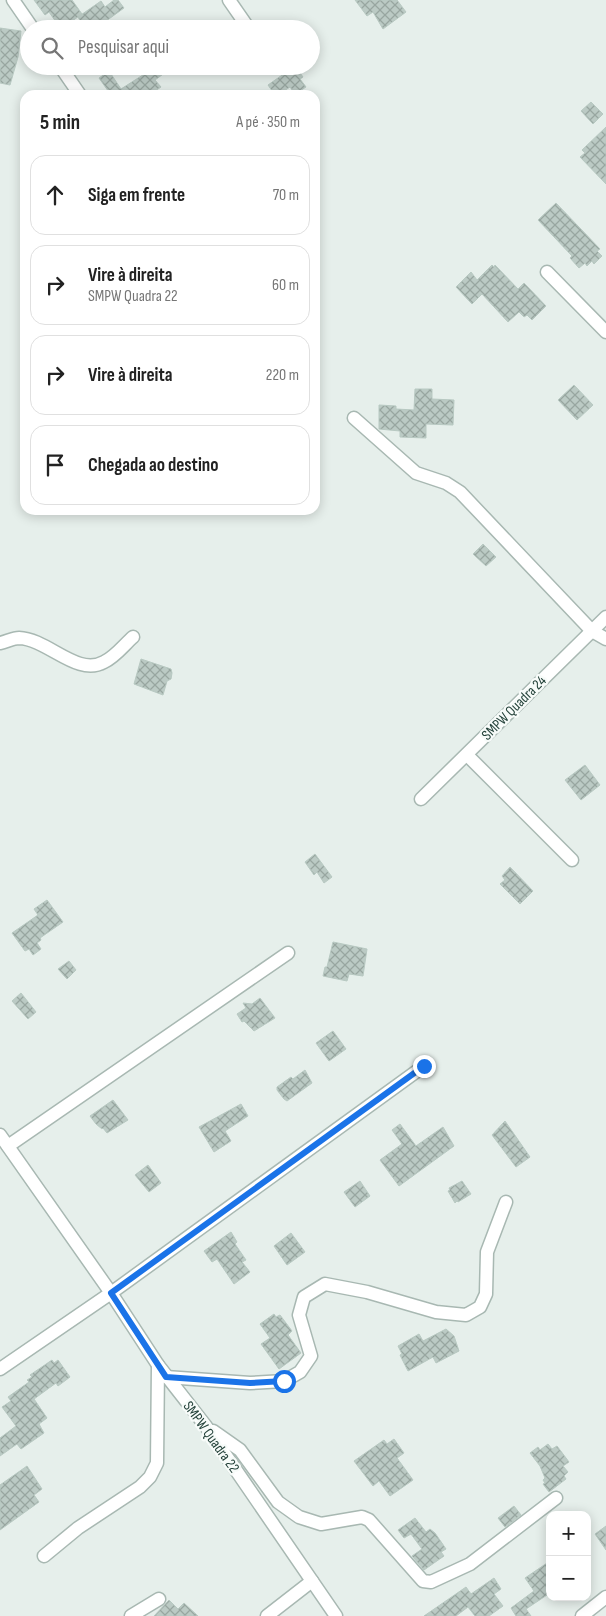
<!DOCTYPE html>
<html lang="pt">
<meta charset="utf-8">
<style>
body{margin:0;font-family:"Sofia Sans Condensed",sans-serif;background:#f2f2f2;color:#222}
.controls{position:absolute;right:15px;bottom:15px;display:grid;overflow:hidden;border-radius:10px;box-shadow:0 2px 12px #0003}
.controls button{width:45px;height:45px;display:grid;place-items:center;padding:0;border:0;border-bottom:1px solid #e0e0e0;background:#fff;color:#222;font:25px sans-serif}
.stop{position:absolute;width:15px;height:15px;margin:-11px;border:4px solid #1a73e8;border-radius:50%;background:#fff}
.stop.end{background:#1a73e8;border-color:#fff;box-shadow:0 1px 5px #0008}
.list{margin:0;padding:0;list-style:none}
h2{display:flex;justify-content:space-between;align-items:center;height:65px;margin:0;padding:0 20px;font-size:21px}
h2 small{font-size:16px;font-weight:400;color:#767676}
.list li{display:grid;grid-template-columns:32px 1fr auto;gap:15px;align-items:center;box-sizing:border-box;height:80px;margin:0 10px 10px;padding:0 10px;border:1px solid #e0e0e0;border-radius:15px}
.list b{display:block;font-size:19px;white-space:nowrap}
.list p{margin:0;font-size:16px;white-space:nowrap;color:#767676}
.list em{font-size:16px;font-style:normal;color:#767676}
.icon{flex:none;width:28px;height:28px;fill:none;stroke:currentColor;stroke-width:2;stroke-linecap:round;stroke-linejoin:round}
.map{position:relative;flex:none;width:606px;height:1616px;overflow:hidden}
.search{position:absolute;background:#fff;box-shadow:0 2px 12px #0003;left:20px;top:20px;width:300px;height:55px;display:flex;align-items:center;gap:12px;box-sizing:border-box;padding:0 18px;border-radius:28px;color:#767676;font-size:19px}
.panel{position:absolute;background:#fff;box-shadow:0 2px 12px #0003;left:20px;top:90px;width:300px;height:425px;border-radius:15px}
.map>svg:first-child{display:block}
.building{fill:url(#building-cross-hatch);stroke:#b8c9c2}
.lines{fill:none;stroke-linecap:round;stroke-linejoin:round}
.minor-casing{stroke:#a8b8b2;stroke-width:15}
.minor{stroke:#fff;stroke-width:12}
.route{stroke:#1a73e8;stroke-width:6}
.labels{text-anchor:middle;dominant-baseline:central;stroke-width:4.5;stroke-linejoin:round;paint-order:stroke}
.street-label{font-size:15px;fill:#24423a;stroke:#f7fbf9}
</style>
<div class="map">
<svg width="606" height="1616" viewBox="0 0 606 1616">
<defs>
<pattern id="building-cross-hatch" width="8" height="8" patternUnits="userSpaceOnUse" patternTransform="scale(1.25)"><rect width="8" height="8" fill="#bbcac4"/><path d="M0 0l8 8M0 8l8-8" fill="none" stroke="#98a6a0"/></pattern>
</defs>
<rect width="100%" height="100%" fill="#e6efeb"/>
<g class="building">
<path d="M34,0H72L82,14L61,29L49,12L45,15Z"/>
<path d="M114,0H118L124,8L95,29H85L78,17L101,1L105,7Z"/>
<path d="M355,0H397L406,12L383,29L373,12L367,16Z"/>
<path d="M0,28L21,31L18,57L10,85L0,83Z"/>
<path d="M153,66H174L155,80L161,87L149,95H111L99,78L109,71L121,89L146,73Z"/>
<path d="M295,66L303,77L300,79L306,87L295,94L290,87L278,95H275L268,85Z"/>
<path d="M591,102L603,114L593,124L581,111Z"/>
<path d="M606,127V184L580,157L585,153L582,150Z"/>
<path d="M556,203L600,249L597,251L602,256L594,264L592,261L587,266L585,263L579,268L570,258L572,256L538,220Z"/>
<path d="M492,265L494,267L495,265L518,289L524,283L546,306L532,320L527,315L524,317L519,312L508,322L482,294L472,304L456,287L471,272L477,280Z"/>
<path d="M574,385L593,405L577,420L558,400Z"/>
<path d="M415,389H432V399L454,400L453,425L426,424V438L400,437V431L379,429V405L396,406V409L414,410Z"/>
<path d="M483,544L496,557L486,566L473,554Z"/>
<path d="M141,659L171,669L172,673L171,679L167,681L163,695L134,684Z"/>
<path d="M585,765L600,785L581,800L565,780Z"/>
<path d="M315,854L332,877L324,883L317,872L314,875L305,862Z"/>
<path d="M510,867L533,891L520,904L500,884L505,880L502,876Z"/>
<path d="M47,900L63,922L40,938L41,940L37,943L41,949L33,955L29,949L25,951L12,933L38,915L34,909Z"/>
<path d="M333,942L367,949L363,976L349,974L347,981L323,976L325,967H327Z"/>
<path d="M69,961L76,970L67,979L58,969Z"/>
<path d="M21,993L36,1012L28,1019L12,1001Z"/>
<path d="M260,998L275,1018L254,1031L244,1021L242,1022L237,1014L246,1008L243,1003L252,1004Z"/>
<path d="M333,1031L346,1049L329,1061L316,1043Z"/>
<path d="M305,1070L312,1083L287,1101L284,1099L277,1090V1087L291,1077L293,1079Z"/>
<path d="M113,1100L128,1120L107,1133L103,1128L102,1129L96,1124L90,1116Z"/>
<path d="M241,1104L248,1116L225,1131L231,1141L214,1152L199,1127Z"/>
<path d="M505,1121L530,1157L516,1167L492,1135Z"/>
<path d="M400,1124L416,1146L443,1127L454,1146L399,1186L380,1160L402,1144L392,1130Z"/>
<path d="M148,1165L161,1183L149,1192L135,1175Z"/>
<path d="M360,1181L370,1196L355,1207L344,1192Z"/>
<path d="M462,1181L471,1194L458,1202L457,1201L455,1203L448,1191L450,1190L449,1188Z"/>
<path d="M231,1232L237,1242L235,1244L246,1260L242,1262L250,1272L234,1284L217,1259L212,1262L204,1251Z"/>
<path d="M291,1233L305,1252L287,1265L274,1246Z"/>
<path d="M274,1314L276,1317L280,1315L292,1331L288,1335L301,1353L279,1369L261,1344L270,1338L260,1324Z"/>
<path d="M446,1329L454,1336L459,1351L436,1363L433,1357L408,1371L400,1355L402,1354L398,1346L419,1334L423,1341Z"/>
<path d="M52,1360L54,1363L58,1360L70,1377L58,1386L56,1383L34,1399L47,1418L39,1424L44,1433L21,1449L17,1444L0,1456V1438L16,1426L2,1407L11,1401L8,1397L29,1382L27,1380L32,1377L30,1375Z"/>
<path d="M394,1439L404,1453L397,1458L413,1480L390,1496L379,1481L373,1486L354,1461L384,1440L387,1444Z"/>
<path d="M548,1444L552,1449L557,1446L569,1462L563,1466L568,1472L564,1476L566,1479L549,1492L543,1484L545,1483L543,1480L545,1478L540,1466L530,1453L538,1447L540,1450Z"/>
<path d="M27,1466L42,1489L34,1495L39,1502L0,1530V1485Z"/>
<path d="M514,1506L521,1515L505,1527L498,1518Z"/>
<path d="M415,1518L426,1532L430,1529L435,1533L446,1549L441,1552L444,1556L424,1570L412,1556L422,1549L411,1534L404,1538L398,1530Z"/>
<path d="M606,1526V1550L595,1534Z"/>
<path d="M550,1561V1593L526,1609L531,1616H516L511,1608L534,1591L525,1578Z"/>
<path d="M494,1578L501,1589L494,1594L503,1606L489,1616H475L468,1607L456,1616H424L466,1587L471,1594Z"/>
<path d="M169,1600L178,1609L184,1603L198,1616H154Z"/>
</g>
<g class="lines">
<g class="minor-casing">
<g id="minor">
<path d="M13,0L33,29"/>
<path d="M229,0L247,26"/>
<path d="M60,66L80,95"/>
<path d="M547,272L606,332"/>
<path d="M354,418L416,473L446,483L460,492L592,631L606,639"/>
<path d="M0,643C6,642 13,638 19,638C48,639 77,677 104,662C115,657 124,645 133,637"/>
<path d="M467,755L572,860"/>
<path d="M421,799L606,617"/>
<path d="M0,1135L111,1293L158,1365L205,1425L336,1616"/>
<path d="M8,1146L288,953"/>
<path d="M0,1369L111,1293L424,1066"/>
<path d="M166,1377L250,1383L284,1381L300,1372L311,1356L299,1315L304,1297L325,1284L367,1292L436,1312L466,1315L480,1307L486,1294L487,1252L506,1202"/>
<path d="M213,1431L240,1450L278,1502L299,1517L321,1524L362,1517L369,1520L423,1581L431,1582L470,1564L556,1498"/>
<path d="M44,1556L78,1528L140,1487L150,1477L157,1463L158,1365"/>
<path d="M131,1616L159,1599"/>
<path d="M267,1616L312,1581"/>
<path d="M582,1616L606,1597"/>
</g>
</g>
<use href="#minor" class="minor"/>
</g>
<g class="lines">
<path class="route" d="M284,1381L250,1383L166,1377L111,1293L424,1066"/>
</g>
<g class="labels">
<g class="street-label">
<text transform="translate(514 708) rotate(-45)">SMPW Quadra 24</text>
<text transform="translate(211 1437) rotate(54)">SMPW Quadra 22</text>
</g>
</g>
</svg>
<div class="controls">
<button>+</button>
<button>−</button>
</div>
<div class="stop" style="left:284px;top:1381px"></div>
<div class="stop end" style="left:424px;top:1066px"></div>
<div class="search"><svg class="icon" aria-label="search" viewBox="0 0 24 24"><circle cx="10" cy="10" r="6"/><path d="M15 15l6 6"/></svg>Pesquisar aqui</div>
<section class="panel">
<h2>5 min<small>A pé · 350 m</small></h2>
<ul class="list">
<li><svg class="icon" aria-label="ahead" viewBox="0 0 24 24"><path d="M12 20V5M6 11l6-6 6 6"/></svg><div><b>Siga em frente</b></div><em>70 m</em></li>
<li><svg class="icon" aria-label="right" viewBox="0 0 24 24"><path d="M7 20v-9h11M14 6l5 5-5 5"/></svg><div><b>Vire à direita</b><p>SMPW Quadra 22</p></div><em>60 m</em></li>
<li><svg class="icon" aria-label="right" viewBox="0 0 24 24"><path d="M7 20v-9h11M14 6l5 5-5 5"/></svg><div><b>Vire à direita</b></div><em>220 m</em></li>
<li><svg class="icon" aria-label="arrive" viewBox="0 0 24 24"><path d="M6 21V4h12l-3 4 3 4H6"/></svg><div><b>Chegada ao destino</b></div></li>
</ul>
</section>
</div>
